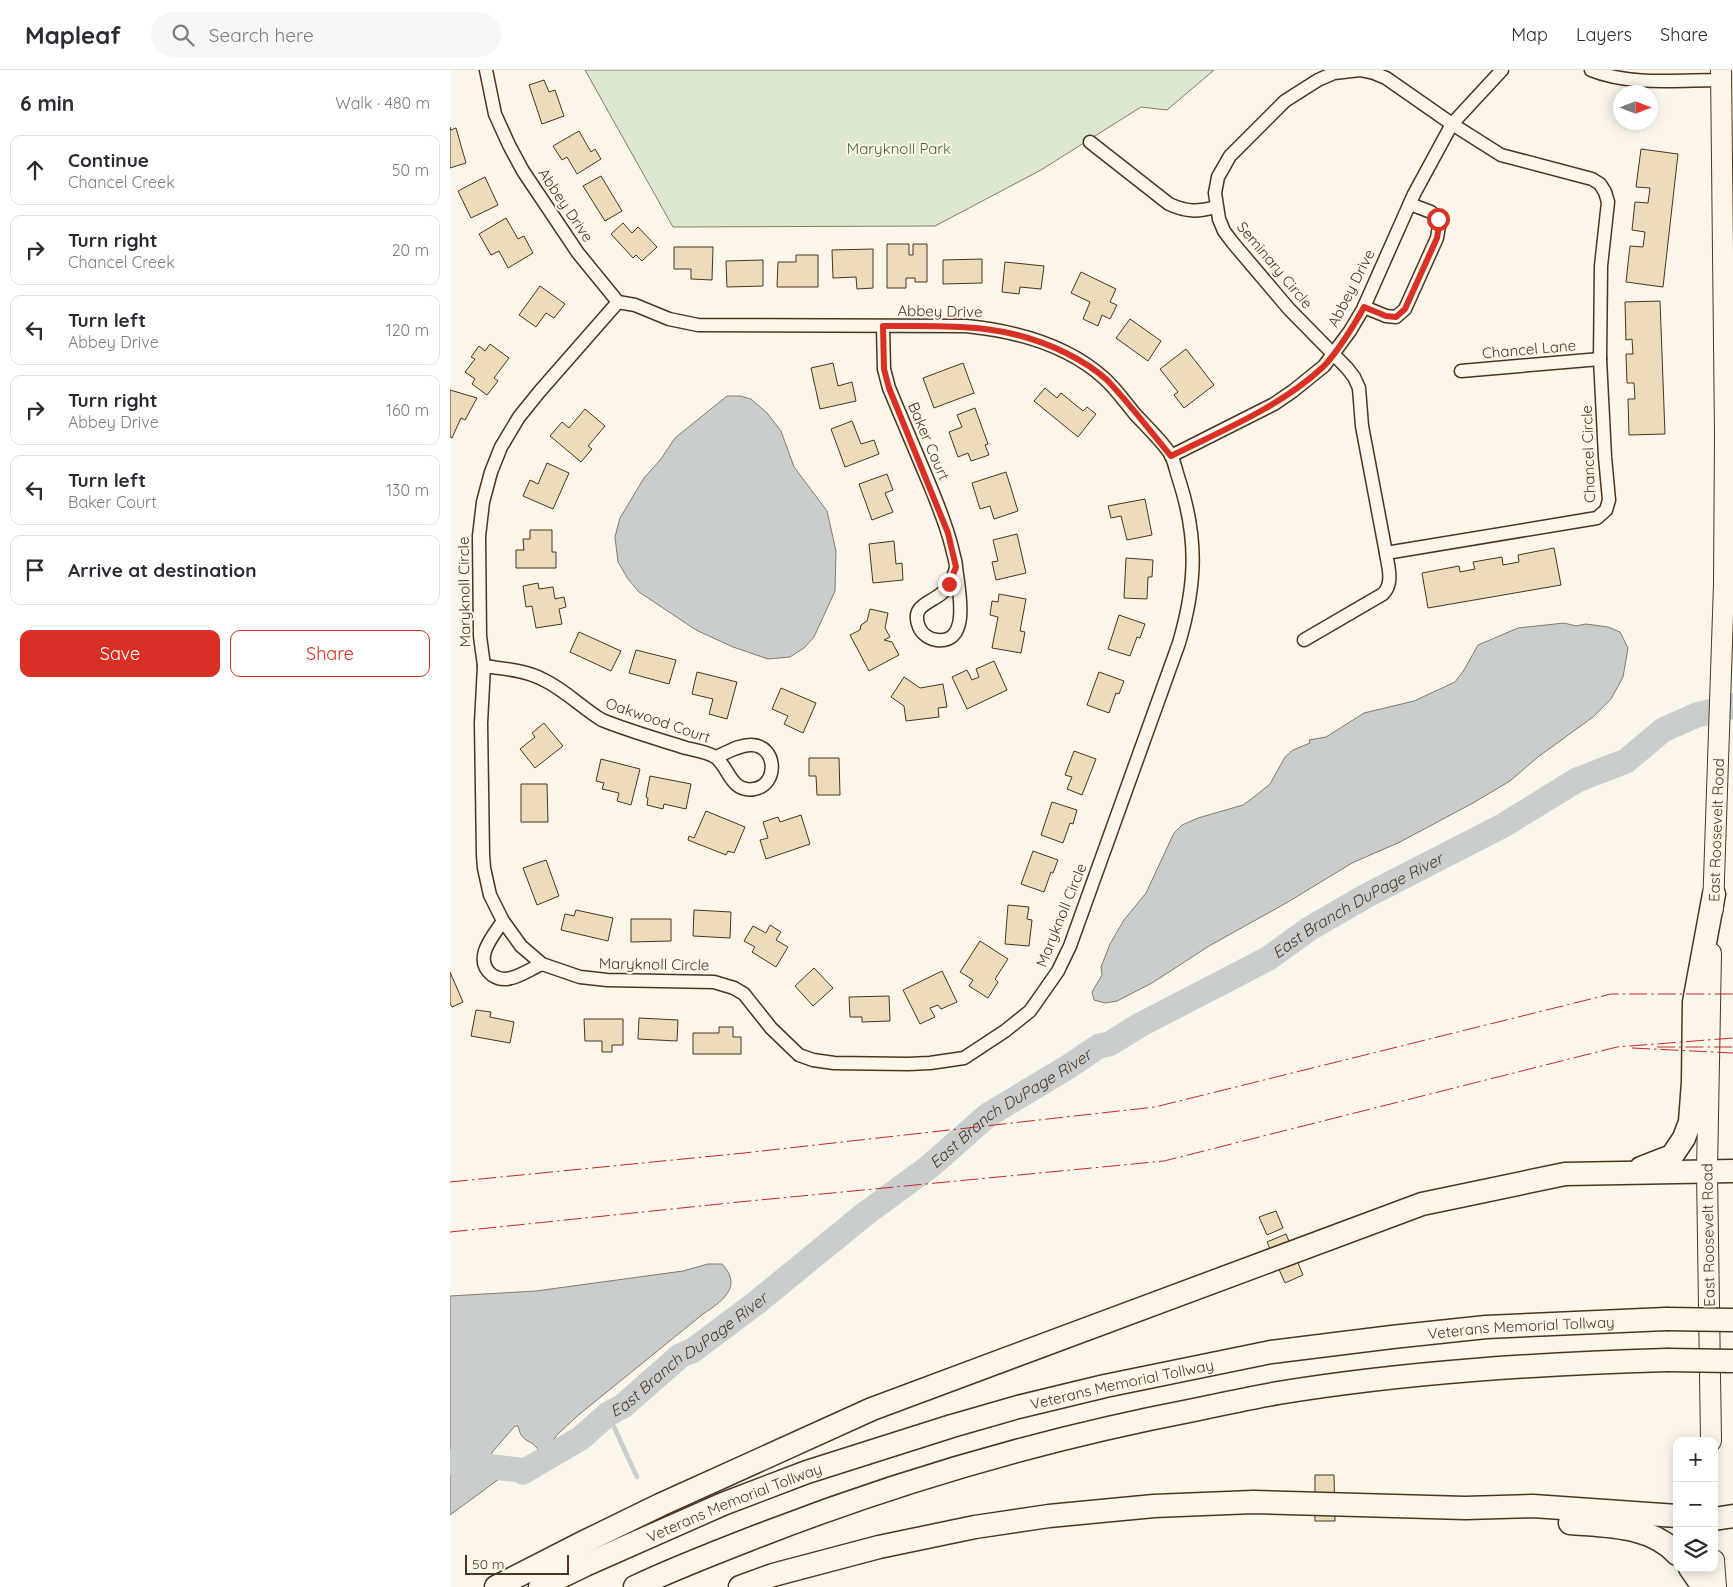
<!DOCTYPE html>
<meta charset="utf-8">
<style>
body{margin:0;font-family:Quicksand,sans-serif;background:#f7f7f7;color:#2b2b33}
.controls{position:absolute;right:15px;bottom:15px;display:grid;overflow:hidden;border-radius:10px;box-shadow:0 2px 12px #0003}
.controls button{width:45px;height:45px;display:grid;place-items:center;padding:0;border:0;border-bottom:1px solid #e1e1e2;background:#fff;color:#2b2b33;font:25px sans-serif}
.compass{position:absolute;left:1163px;top:15px;width:45px;height:45px;border-radius:50%;background:#fff;box-shadow:0 2px 12px #0003;rotate:90deg}
.scale{position:absolute;left:15px;bottom:12px;width:104px;box-sizing:border-box;padding-left:5px;border:2px solid #4a3520;border-top:0;font-size:14px;line-height:18px;white-space:nowrap;color:#4a3520;-webkit-text-stroke:4px #fbf6e9;paint-order:stroke}
.stop{position:absolute;width:15px;height:15px;margin:-11px;border:4px solid #d93025;border-radius:50%;background:#fff}
.stop.end{background:#d93025;border-color:#fff;box-shadow:0 1px 5px #0008}
.list{margin:0;padding:0;list-style:none}
h2{display:flex;justify-content:space-between;align-items:center;height:65px;margin:0;padding:0 20px;font-size:21px}
h2 small{font-size:16px;font-weight:400;color:#7c7c81}
.list li{display:grid;grid-template-columns:32px 1fr auto;gap:15px;align-items:center;box-sizing:border-box;height:70px;margin:0 10px 10px;padding:0 10px;border:1px solid #e1e1e2;border-radius:10px}
.list b{display:block;font-size:19px;white-space:nowrap}
.list p{margin:0;font-size:16px;white-space:nowrap;color:#7c7c81}
.list em{font-size:16px;font-style:normal;color:#7c7c81}
.actions{display:flex;gap:10px;padding:15px 20px}
.actions a{flex:1;padding:11px 0;border:1px solid #d93025;border-radius:10px;text-align:center;font-size:18px;color:#d93025}
.actions .main{background:#d93025;color:#fff}
.icon{flex:none;width:28px;height:28px;fill:none;stroke:currentColor;stroke-width:2;stroke-linecap:round;stroke-linejoin:round}
.map{position:relative;flex:none;width:1283px;height:1517px;overflow:hidden}
header{display:flex;align-items:center;gap:30px;box-sizing:border-box;height:70px;padding:0 25px;background:#fff;border-bottom:1px solid #e1e1e2}
header strong{font-size:24px}
nav{display:flex;gap:28px;margin-inline-start:auto;font-size:18px}
.search{width:350px;height:45px;background:#f7f7f7;display:flex;align-items:center;gap:12px;box-sizing:border-box;padding:0 18px;border-radius:28px;color:#7c7c81;font-size:19px}
main{display:flex}
aside{flex:1;background:#fff}
.map>svg:first-child{display:block}
.green{fill:#dce7d0;stroke:#887966}
.water{fill:#c9cecd;stroke:#887966;fill-rule:evenodd}
.lines{fill:none;stroke-linecap:round;stroke-linejoin:round}
.stream{stroke:#c9cecd;stroke-width:4.5}
.river{stroke:#c9cecd;stroke-width:25}
.building{fill:#ecdcbc;stroke:#4a3520}
.minor-casing{stroke:#4a3520;stroke-width:15}
.primary-casing{stroke:#4a3520;stroke-width:22}
.motorway-casing{stroke:#4a3520;stroke-width:25}
.minor{stroke:#fbf6e9;stroke-width:12}
.primary{stroke:#fbf6e9;stroke-width:20}
.motorway{stroke:#fbf6e9;stroke-width:22}
.motorway-bridge-casing{stroke:#4a3520;stroke-width:25;stroke-linecap:butt}
.motorway-bridge{stroke:#fbf6e9;stroke-width:22}
.power{stroke:#c62828;stroke-width:1;stroke-dasharray:18 4 2.5 4;stroke-linecap:butt}
.route{stroke:#d93025;stroke-width:6}
.labels{text-anchor:middle;dominant-baseline:central;stroke-width:4;stroke-linejoin:round;paint-order:stroke}
.park-label{font-size:15px;fill:#436837;stroke:#fbf6e9}
.street-label{font-size:15px;fill:#4a3520;stroke:#fbf6e9}
.water-label{font-size:16px;font-style:italic;fill:#4a3520;stroke:#fbf6e9}
</style>
<header>
<strong>Mapleaf</strong>
<div class="search"><svg class="icon" aria-label="search" viewBox="0 0 24 24"><circle cx="10" cy="10" r="6"/><path d="M15 15l6 6"/></svg>Search here</div>
<nav><a>Map</a><a>Layers</a><a>Share</a></nav>
</header>
<main>
<aside>
<h2>6 min<small>Walk · 480 m</small></h2>
<ul class="list">
<li><svg class="icon" aria-label="ahead" viewBox="0 0 24 24"><path d="M12 20V5M6 11l6-6 6 6"/></svg><div><b>Continue</b><p>Chancel Creek</p></div><em>50 m</em></li>
<li><svg class="icon" aria-label="right" viewBox="0 0 24 24"><path d="M7 20v-9h11M14 6l5 5-5 5"/></svg><div><b>Turn right</b><p>Chancel Creek</p></div><em>20 m</em></li>
<li><svg class="icon" aria-label="left" viewBox="0 0 24 24"><path d="M17 20v-9H6M10 6l-5 5 5 5"/></svg><div><b>Turn left</b><p>Abbey Drive</p></div><em>120 m</em></li>
<li><svg class="icon" aria-label="right" viewBox="0 0 24 24"><path d="M7 20v-9h11M14 6l5 5-5 5"/></svg><div><b>Turn right</b><p>Abbey Drive</p></div><em>160 m</em></li>
<li><svg class="icon" aria-label="left" viewBox="0 0 24 24"><path d="M17 20v-9H6M10 6l-5 5 5 5"/></svg><div><b>Turn left</b><p>Baker Court</p></div><em>130 m</em></li>
<li><svg class="icon" aria-label="arrive" viewBox="0 0 24 24"><path d="M6 21V4h12l-3 4 3 4H6"/></svg><div><b>Arrive at destination</b></div></li>
</ul>
<div class="actions"><a class="main">Save</a><a>Share</a></div>
</aside>
<div class="map">
<svg width="1283" height="1517" viewBox="0 0 1283 1517">
<rect width="100%" height="100%" fill="#fbf6e9"/>
<path class="green" d="M135,0H764L717,40L691,37L591,100L485,156L223,157Z"/>
<g class="water">
<path d="M277,326H290L301,329L317,343L331,361L344,397L377,441L386,481L385,521L364,567L354,578L340,587L318,589L283,577L246,560L189,522L178,509L168,492L165,467L170,448L194,408L211,389L225,368Z"/>
<path d="M1114,553L1126,556L1136,554L1158,557L1170,562L1178,578L1173,607L1161,629L1143,647L1088,687L1060,711L1023,733L950,772L902,793L838,832L759,876L702,913L667,931L655,933L644,930L642,922L652,905L651,897L660,874L674,850L696,823L724,763L732,755L748,748L793,735L804,727L820,714L835,687L843,680L860,673L859,670L876,667L914,643L964,631L1005,612L1014,600L1028,575L1068,558Z"/>
<path d="M258,1194H272C294,1217 271,1232 253,1244L126,1347L106,1366L93,1391L90,1402H73L70,1400L53,1406L0,1445V1226L86,1221L233,1201ZM65,1356H68C72,1375 82,1368 89,1381C80,1397 56,1391 42,1387L41,1385L43,1381Z"/>
</g>
<g class="lines">
<path class="stream" d="M158,1344L187,1407"/>
<path class="river" id="s1" d="M0,1392L70,1400L73,1402L131,1368L158,1344L173,1336L231,1285L242,1281L306,1233L415,1144L479,1097L538,1045L618,997L649,976L659,974L690,955L819,888L859,859L916,826L1054,755L1127,710L1176,691L1213,660L1247,645L1283,636"/>
</g>
<g class="building">
<path d="M94,10L99,22L105,20L114,46L92,54L79,15Z"/>
<path d="M0,57L1,60L6,58L16,93L0,98Z"/>
<path d="M129,61L141,82L145,79L151,89L127,104L117,87L112,90L103,76Z"/>
<path d="M1191,79L1228,84L1213,217L1176,212L1180,176L1193,177L1195,162L1182,160L1185,132L1198,133L1200,118L1186,117Z"/>
<path d="M151,106L172,141L155,151L133,116Z"/>
<path d="M35,107L48,135L21,148L8,121Z"/>
<path d="M56,148L68,169L74,166L83,183L58,198L49,181L41,185L29,164Z"/>
<path d="M173,153L182,163L188,157L207,177L192,191L186,185L183,188L161,164Z"/>
<path d="M437,174H459V185H463V174H477V212H465V208H456V218H437Z"/>
<path d="M224,177H263L262,210L241,209V199H224Z"/>
<path d="M423,179V218L407,219L406,207L383,208L382,180Z"/>
<path d="M346,185H368V217H327L328,192H346Z"/>
<path d="M532,189V213L493,214V190Z"/>
<path d="M313,190V216L277,217L276,191Z"/>
<path d="M555,192L594,196L591,219L570,217L569,224L552,222Z"/>
<path d="M631,202L666,219L660,232L667,235L660,249L652,245L648,256L633,249L640,232L621,223Z"/>
<path d="M90,216L115,234L104,248L96,243L86,257L69,245Z"/>
<path d="M1210,231L1215,364L1179,365L1178,329H1185L1184,313H1177L1176,284H1183L1182,269L1176,270L1175,232Z"/>
<path d="M680,249L711,271L698,291L666,268Z"/>
<path d="M40,274L59,288L44,308L48,311L37,325L22,314L25,309L15,302L25,289L21,287L29,276L35,281Z"/>
<path d="M736,279L764,315L734,338L724,325L728,322L710,299Z"/>
<path d="M383,293L388,316L402,312L406,331L370,339L361,298Z"/>
<path d="M513,293L524,323L484,338L473,308Z"/>
<path d="M595,318L607,328L611,323L633,341L637,337L646,344L628,367L584,331Z"/>
<path d="M0,320L27,328L15,350L11,348L2,368L0,367Z"/>
<path d="M525,338L538,374L535,375L539,385L521,391L518,383L508,387L499,362L512,357L507,345Z"/>
<path d="M135,339L155,356L138,376L142,379L131,392L100,366L112,352L119,358Z"/>
<path d="M402,351L411,374L424,370L429,384L395,397L381,359Z"/>
<path d="M97,393L119,403L103,439L73,426L80,410L88,414Z"/>
<path d="M556,402L568,441L544,449L540,436L530,439L522,413Z"/>
<path d="M437,404L443,420L435,423L443,442L422,450L409,414Z"/>
<path d="M695,429L702,465L677,470L671,446L661,448L658,436Z"/>
<path d="M80,460H102V482H106V498H66V480H74L73,469H80Z"/>
<path d="M567,464L576,503L546,510L542,492L548,491L543,470Z"/>
<path d="M444,471L446,494L452,493L453,510L423,513L419,474Z"/>
<path d="M1104,478L1111,515L978,538L972,503L1009,496L1010,502L1025,499L1023,492L1052,487L1053,495L1069,492L1068,485Z"/>
<path d="M676,488L703,490L702,507H698L697,529L674,528Z"/>
<path d="M88,513L89,519L103,517L105,529L114,527L116,537L109,539L112,554L86,558L82,536L76,537L73,516Z"/>
<path d="M549,524L576,529L570,561L575,562L571,583L542,578L548,547L540,545L542,531L548,532Z"/>
<path d="M420,539L438,543L435,558L440,567L434,570L442,572L449,585L419,601L400,565L410,560L411,555L417,551Z"/>
<path d="M669,545L695,554L690,568L687,567L680,586L658,579Z"/>
<path d="M129,562L171,581L161,601L120,582Z"/>
<path d="M186,580L226,590L219,614L179,603Z"/>
<path d="M544,591L557,620L517,639L502,607L517,600L522,610L529,607L526,599Z"/>
<path d="M247,602L287,612L277,649L259,644L263,629L242,624Z"/>
<path d="M649,602L674,611L669,624L666,623L659,643L637,635Z"/>
<path d="M454,607L470,618L493,614L497,637L488,638L489,647L456,651L454,636L441,627Z"/>
<path d="M331,618L366,633L353,663L334,654L338,646L322,639Z"/>
<path d="M94,653L113,676L85,698L70,679L85,667L82,663Z"/>
<path d="M624,681L646,689L632,725L617,719L622,707L615,705Z"/>
<path d="M359,688H389L390,725H367L366,706H359Z"/>
<path d="M151,689L190,699L181,735L167,731L169,723L152,719L154,713L146,711Z"/>
<path d="M200,706L241,714L236,739L214,734L213,739L197,735L198,728L196,727Z"/>
<path d="M71,714H97L98,752H71Z"/>
<path d="M602,732L627,740L623,754L620,753L613,773L591,765Z"/>
<path d="M256,741L295,757L284,783L278,781L276,785L238,770L239,766L244,768Z"/>
<path d="M351,745L360,774L316,789L310,770L318,768L313,752L328,747L330,752Z"/>
<path d="M583,781L608,790L603,803L601,802L594,822L571,814Z"/>
<path d="M96,790L109,826L87,835L73,798Z"/>
<path d="M558,835L579,837L577,849L582,850L579,876L555,874Z"/>
<path d="M126,840L163,848L158,871L111,860L115,844L124,846Z"/>
<path d="M244,840L281,842L280,868L243,866Z"/>
<path d="M181,849H221V871L181,872Z"/>
<path d="M320,855L331,862L326,870L338,877L326,897L302,882L305,877L294,871L303,856L316,863Z"/>
<path d="M530,871L558,889L545,909L548,912L538,928L519,916L523,910L510,902Z"/>
<path d="M364,898L383,918L363,936L345,916Z"/>
<path d="M492,901L507,932L491,939L488,935L480,938L485,947L470,954L453,920Z"/>
<path d="M0,902L13,932L2,937L0,933Z"/>
<path d="M439,926L440,951L412,952V947H400L399,927Z"/>
<path d="M26,940L41,942L40,947L64,952L60,973L21,966Z"/>
<path d="M189,948L228,950L227,971L188,969Z"/>
<path d="M134,949H173V975H162V982H152V971H135Z"/>
<path d="M269,957H283V967H291V984H243V963H269Z"/>
<path d="M826,1141L833,1158L817,1165L809,1147Z"/>
<path d="M836,1164L853,1205L835,1213L817,1172Z"/>
<path d="M865,1405H884L885,1451H865Z"/>
</g>
<g class="lines">
<g class="minor-casing">
<g id="minor">
<path d="M36,0L45,44L59,75L73,101L128,183L168,232L185,235L219,249L248,255L516,256C566,261 617,274 655,309C666,319 675,332 685,344C694,354 717,376 722,387C725,395 727,404 730,413C748,470 746,515 729,573L620,876L608,901L580,941L555,961L514,988L480,993L458,994L384,993L363,990L349,985L321,958L294,924L284,918L264,912L157,910L130,907L92,894L71,876L53,851L40,825L34,798L33,785L31,653L34,596L30,566L29,466L33,432L41,402L51,377L69,347L90,321L168,232"/>
<path d="M910,0L924,3L936,8L1002,54L1051,85L1142,109L1150,114L1155,122L1158,132L1151,196L1150,289L1155,387L1159,430L1156,440L1147,448L936,483L912,356L909,318L904,307L897,298L839,239L783,173L774,161L769,149L765,123L768,107L780,86L835,31L868,10L884,3Z"/>
<path d="M1141,0C1180,16 1229,10 1271,10"/>
<path d="M640,72L719,134C737,142 747,142 766,137"/>
<path d="M914,237L936,246L946,247L955,239L987,168L989,156L988,149L981,142L960,134"/>
<path d="M433,256L434,299L439,318C451,347 464,377 476,406C486,430 496,453 502,478C503,484 506,491 506,497C505,505 498,518 492,523C481,533 460,535 469,557C472,564 479,569 487,570C522,574 508,517 506,497"/>
<path d="M1011,301L1150,289"/>
<path d="M721,386L824,334L843,321L874,296L900,261L913,239L964,124L1002,54L1052,0"/>
<path d="M854,570L933,524C944,513 938,497 936,483"/>
<path d="M34,596C54,599 76,600 94,610C115,620 132,638 152,650C179,661 208,669 236,678C244,680 258,682 265,687C279,696 280,723 304,719C329,715 327,676 302,675C290,674 276,683 266,687"/>
<path d="M53,851C43,866 22,889 42,905C48,909 54,910 61,908C71,906 82,898 92,894"/>
</g>
</g>
<g class="primary-casing">
<g id="primary">
<path id="s2" d="M1263,839L1274,514L1275,364L1271,0"/>
<path d="M1261,1371L1257,1102L1261,883"/>
<path d="M1264,1490L1266,1517"/>
</g>
</g>
<g class="motorway-casing">
<g id="motorway">
<path d="M1191,1098L1222,1086L1234,1068L1240,1052L1243,1012L1244,932L1264,824"/>
<path d="M1264,1449L1283,1446"/>
<path d="M1120,1453C1156,1456 1201,1455 1227,1484"/>
<path d="M1240,1498L1253,1517"/>
<path d="M46,1517L134,1472L210,1435L422,1339L972,1134L1115,1104L1283,1101"/>
<path id="s3" d="M90,1517L135,1495L273,1434L357,1402L502,1356L568,1337L655,1316L821,1282L942,1267L1036,1257L1216,1249"/>
<path d="M185,1517C225,1498 267,1482 308,1466C452,1410 593,1369 744,1340C772,1334 800,1328 828,1323C957,1302 1087,1294 1217,1290"/>
<path d="M290,1517L323,1505L429,1477L525,1457L599,1446L704,1436L803,1432L1015,1438L1083,1436L1227,1446"/>
</g>
</g>
<use href="#minor" class="minor"/>
<use href="#primary" class="primary"/>
<use href="#motorway" class="motorway"/>
<g class="motorway-bridge-casing">
<g id="motorway-bridge">
<path d="M1216,1249L1283,1250"/>
<path d="M1217,1290L1283,1291"/>
</g>
</g>
<use href="#motorway-bridge" class="motorway-bridge"/>
<g class="power">
<path d="M1207,977H1283"/>
<path d="M1182,978L1283,983"/>
<path d="M0,1112L294,1083L705,1037L1161,924H1283"/>
<path d="M0,1162L289,1132L714,1091L1167,977L1283,968"/>
</g>
</g>
<g class="lines">
<path class="route" d="M499,514L506,497L498,463L439,318L434,299L433,256C500,256 553,252 616,283C630,290 645,299 657,310C680,334 700,361 721,386C773,360 830,337 873,297C886,284 905,254 914,237L936,246L946,247L955,239L987,168L989,156L988,149"/>
</g>
<g class="labels">
<g class="park-label">
<text x="449" y="78">Maryknoll Park</text>
</g>
<g class="street-label">
<text transform="translate(116 135) rotate(56)">Abbey Drive</text>
<text transform="translate(825 195) rotate(50)">Seminary Circle</text>
<text transform="translate(901 218) rotate(-63)">Abbey Drive</text>
<text transform="translate(490 241) rotate(1)">Abbey Drive</text>
<text transform="translate(1079 279) rotate(-5)">Chancel Lane</text>
<text transform="translate(479 371) rotate(67)">Baker Court</text>
<text transform="translate(1138 384) rotate(-92)">Chancel Circle</text>
<text transform="translate(14 522) rotate(-91)">Maryknoll Circle</text>
<text transform="translate(208 650) rotate(19)">Oakwood Court</text>
<text stroke="none"><textPath href="#s2" startOffset="79">East Roosevelt Road</textPath></text>
<text transform="translate(611 845) rotate(-68)">Maryknoll Circle</text>
<text transform="translate(204 894) rotate(1)">Maryknoll Circle</text>
<text transform="translate(1258 1165) rotate(-91)">East Roosevelt Road</text>
<text stroke="none"><textPath href="#s3" startOffset="1022">Veterans Memorial Tollway</textPath></text>
<text stroke="none"><textPath href="#s3" startOffset="618">Veterans Memorial Tollway</textPath></text>
<text stroke="none"><textPath href="#s3" startOffset="212">Veterans Memorial Tollway</textPath></text>
</g>
<g class="water-label">
<text stroke="none"><textPath href="#s1" startOffset="1088">East Branch DuPage River</textPath></text>
<text stroke="none"><textPath href="#s1" startOffset="684">East Branch DuPage River</textPath></text>
<text stroke="none"><textPath href="#s1" startOffset="278">East Branch DuPage River</textPath></text>
</g>
</g>
</svg>
<div class="controls">
<button>+</button>
<button>−</button>
<button><svg class="icon" aria-label="layers" viewBox="0 0 24 24"><path d="M12 4l9 5-9 5-9-5zM3 14l9 5 9-5"/></svg></button>
</div>
<svg class="compass" viewBox="-18 -18 36 36"><path d="M0-13l5 13h-10z" fill="#e53935"/><path d="M0 13l5-13h-10z" fill="#7c7c81"/></svg>
<div class="scale">50 m</div>
<div class="stop" style="left:988px;top:149px"></div>
<div class="stop end" style="left:499px;top:514px"></div>
</div>
</main>
